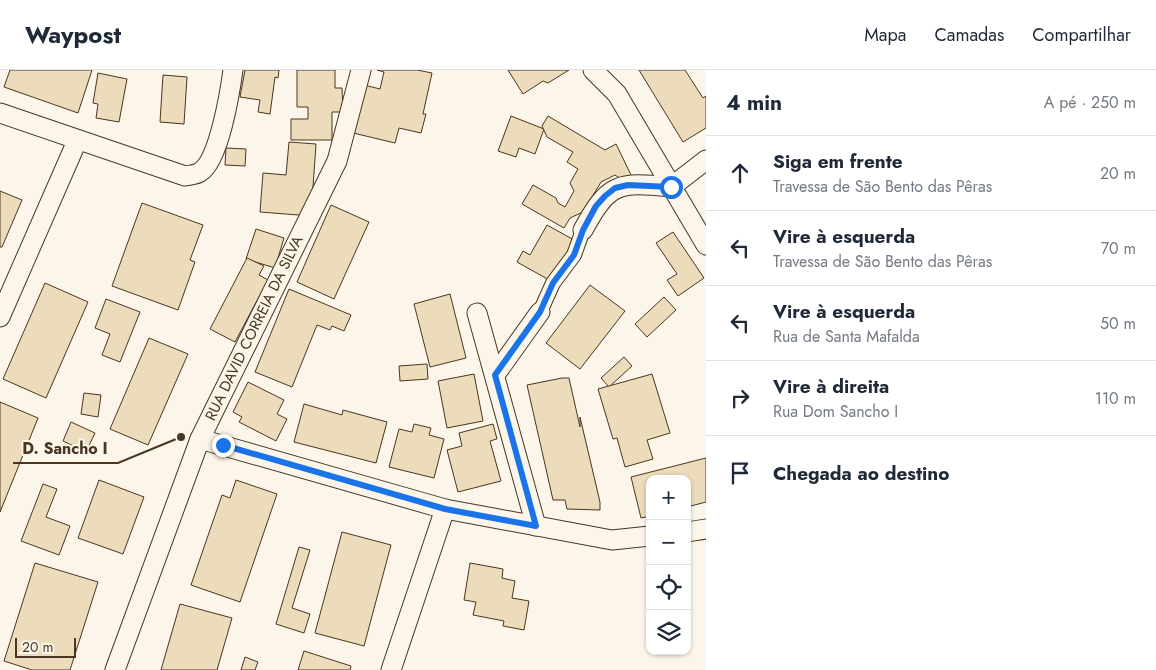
<!DOCTYPE html>
<html lang="pt">
<meta charset="utf-8">
<style>
body{margin:0;font-family:Jost,sans-serif;background:#f2f2f3;color:#1f2937}
.controls{position:absolute;right:15px;bottom:15px;display:grid;overflow:hidden;border-radius:10px;box-shadow:0 1px 4px #0004}
.controls button{width:45px;height:45px;display:grid;place-items:center;padding:0;border:0;border-bottom:1px solid #e0e1e3;background:#fff;color:#1f2937;font:25px sans-serif}
.scale{position:absolute;left:15px;bottom:12px;width:61px;box-sizing:border-box;padding-left:5px;border:2px solid #4a3520;border-top:0;font-size:14px;line-height:18px;white-space:nowrap;color:#4a3520;-webkit-text-stroke:4px #fbf6e9;paint-order:stroke}
.stop{position:absolute;width:15px;height:15px;margin:-11px;border:4px solid #1a73e8;border-radius:50%;background:#fff}
.stop.end{background:#1a73e8;border-color:#fff;box-shadow:0 1px 5px #0008}
.list{margin:0;padding:0;list-style:none}
h2{display:flex;justify-content:space-between;align-items:center;height:65px;margin:0;padding:0 20px;font-size:21px}
h2 small{font-size:16px;font-weight:400;color:#747a83}
.list li{display:grid;grid-template-columns:32px 1fr auto;gap:15px;align-items:center;box-sizing:border-box;height:75px;padding:0 20px;border-top:1px solid #e0e1e3}
.list b{display:block;font-size:19px;white-space:nowrap}
.list p{margin:0;font-size:16px;white-space:nowrap;color:#747a83}
.list em{font-size:16px;font-style:normal;color:#747a83}
.icon{flex:none;width:28px;height:28px;fill:none;stroke:currentColor;stroke-width:2;stroke-linecap:round;stroke-linejoin:round}
.map{position:relative;flex:none;width:706px;height:600px;overflow:hidden}
header{display:flex;align-items:center;gap:30px;box-sizing:border-box;height:70px;padding:0 25px;background:#fff;border-bottom:1px solid #e0e1e3}
header strong{font-size:24px}
nav{display:flex;gap:28px;margin-inline-start:auto;font-size:18px}
main{display:flex}
aside{flex:1;background:#fff}
.map>svg:first-child{display:block}
.building{fill:#ecdcbc;stroke:#4a3520}
.lines{fill:none;stroke-linecap:round;stroke-linejoin:round}
.pedestrian-casing{stroke:#4a3520;stroke-width:16}
.minor-casing{stroke:#4a3520;stroke-width:21}
.pedestrian{stroke:#fbf6e9;stroke-width:14}
.minor{stroke:#fbf6e9;stroke-width:19}
.route{stroke:#1a73e8;stroke-width:6}
.labels{text-anchor:middle;dominant-baseline:central;stroke-width:4;stroke-linejoin:round;paint-order:stroke}
.street-label{font-size:15px;fill:#4a3520;stroke:#fbf6e9}
.leader{fill:none;stroke:#4a3520;stroke-width:2}
.callout-dot{fill:#4a3520;stroke:#fbf6e9;stroke-width:2}
.callout-label{font-size:16px;text-anchor:middle;font-weight:bold;fill:#4a3520;stroke:#fbf6e9;stroke-width:4;stroke-linejoin:round;paint-order:stroke}
</style>
<header>
<strong>Waypost</strong>
<nav><a>Mapa</a><a>Camadas</a><a>Compartilhar</a></nav>
</header>
<main>
<div class="map">
<svg width="706" height="600" viewBox="0 0 706 600">
<rect width="100%" height="100%" fill="#fbf6e9"/>
<g class="building">
<path d="M10,0H92L78,43L4,17Z"/>
<path d="M245,0H279L278,8L275,7L270,44L258,42L260,30L240,27Z"/>
<path d="M297,0H335V18H342L343,42H332V70H291V49H308V37H297Z"/>
<path d="M377,0H417L432,3L423,44H426L421,63L399,58L395,73L349,62L360,14L380,19L384,2Z"/>
<path d="M508,0H569L548,13L543,11L523,24Z"/>
<path d="M639,0H685L703,28L706,26V58L683,72Z"/>
<path d="M98,3L127,9L119,52L96,48L98,34L93,33Z"/>
<path d="M163,5L187,7L184,54L160,52Z"/>
<path d="M511,46L544,59L535,84L519,78L516,87L498,81Z"/>
<path d="M548,46L605,80L616,74L632,107L624,111L615,105L601,112L583,142L570,148L564,158L522,134L533,115L556,128L558,133L565,137L574,121L570,113L578,99L567,92L573,82L547,67L542,56Z"/>
<path d="M289,72L316,74L311,146L260,142L263,103L286,105Z"/>
<path d="M226,78L246,79L245,96L225,95Z"/>
<path d="M0,121L22,130L2,177H0Z"/>
<path d="M142,133L203,155L190,190L195,192L178,240L112,216Z"/>
<path d="M331,135L369,152L334,229L297,212Z"/>
<path d="M547,155L574,170L551,211L517,192L523,181L530,185Z"/>
<path d="M256,159L284,168L275,198L246,189Z"/>
<path d="M673,162L704,208L678,226L667,210L677,204L656,173Z"/>
<path d="M247,188L264,196L259,205L268,210L235,272L210,259Z"/>
<path d="M45,213L88,232L46,328L3,309Z"/>
<path d="M590,215L625,241L580,299L546,273Z"/>
<path d="M289,219L351,245L344,261L332,256L330,260L317,255L292,317L255,302Z"/>
<path d="M450,224L466,288L430,297L414,234Z"/>
<path d="M664,227L676,240L647,267L635,254Z"/>
<path d="M106,229L140,242L120,292L102,285L110,264L95,258Z"/>
<path d="M149,268L188,284L148,375L110,359Z"/>
<path d="M624,287L632,296L609,317L601,308Z"/>
<path d="M427,294L428,309L400,311L399,296Z"/>
<path d="M474,304L483,351L447,358L438,311Z"/>
<path d="M652,304L670,363L647,370L653,389L625,397L617,368L613,369L598,319Z"/>
<path d="M562,308H569L580,357V347L600,432V440L567,439L565,430H553L527,315Z"/>
<path d="M248,312L284,330L277,344L287,349L276,371L239,352L242,347L233,342Z"/>
<path d="M84,323L101,325L98,347L81,344Z"/>
<path d="M0,332L38,348L0,442Z"/>
<path d="M304,334L342,345L343,340L387,352L376,393L294,372Z"/>
<path d="M71,352L95,363L86,382L63,371Z"/>
<path d="M414,354L431,358L429,365L444,369L434,408L389,397L399,359L412,362Z"/>
<path d="M493,354L497,369L490,371L501,411L458,422L447,380L462,376L459,363Z"/>
<path d="M706,388V432L687,437V409H650V446L641,448L631,407Z"/>
<path d="M99,410L144,427L123,484L78,468Z"/>
<path d="M236,410L277,424L240,532L191,515L222,425L230,428Z"/>
<path d="M43,414L57,419L46,447L70,456L59,485L21,471Z"/>
<path d="M342,462L391,475L364,576L315,563Z"/>
<path d="M299,477L310,480L292,538L310,544L304,563L276,554Z"/>
<path d="M35,493L98,512L70,600H32L4,591Z"/>
<path d="M470,493L503,499L502,508L515,511L512,528L529,531L524,560L503,556L504,551L473,545L476,532L464,530Z"/>
<path d="M180,534L232,548L217,600H161Z"/>
<path d="M304,581L351,596L350,600H298Z"/>
<path d="M245,587L258,592L255,600H241Z"/>
</g>
<g class="lines">
<g class="pedestrian-casing">
<path id="pedestrian" d="M540,242L553,213L574,185L583,160"/>
</g>
<g class="minor-casing">
<g id="minor">
<path d="M593,0L617,24L706,175"/>
<path d="M0,43L185,106C189,105 196,105 200,102C219,91 230,22 233,0"/>
<path d="M583,160C609,112 618,112 671,117L706,90"/>
<path d="M477,243L536,456"/>
<path d="M0,247L77,71"/>
<path d="M495,305L540,242"/>
<path d="M200,369L445,439L612,470L650,466"/>
<path d="M687,462L706,459"/>
<path d="M115,600L200,369L337,91L361,0"/>
<path d="M391,600L445,439"/>
</g>
</g>
<use href="#pedestrian" class="pedestrian"/>
<use href="#minor" class="minor"/>
</g>
<g class="lines">
<path class="route" d="M223,375L445,439L536,456L495,305L540,242L553,213L574,185L583,160L596,136L605,126L615,118L628,115L671,117"/>
</g>
<g class="labels">
<g class="street-label">
<text transform="translate(254 258) rotate(-64)">RUA DAVID CORREIA DA SILVA</text>
</g>
</g>
<path class="leader" d="M181 367L118 393H13"/>
<circle class="callout-dot" cx="181" cy="367" r="5"/>
<g class="callout-label">
<text x="65" y="384">D. Sancho I</text>
</g>
</svg>
<div class="controls">
<button>+</button>
<button>−</button>
<button><svg class="icon" aria-label="locate" viewBox="0 0 24 24"><circle cx="12" cy="12" r="6"/><path d="M12 2v4M12 18v4M2 12h4M18 12h4"/></svg></button>
<button><svg class="icon" aria-label="layers" viewBox="0 0 24 24"><path d="M12 4l9 5-9 5-9-5zM3 14l9 5 9-5"/></svg></button>
</div>
<div class="scale">20 m</div>
<div class="stop" style="left:671px;top:117px"></div>
<div class="stop end" style="left:223px;top:375px"></div>
</div>
<aside>
<h2>4 min<small>A pé · 250 m</small></h2>
<ul class="list">
<li><svg class="icon" aria-label="ahead" viewBox="0 0 24 24"><path d="M12 20V5M6 11l6-6 6 6"/></svg><div><b>Siga em frente</b><p>Travessa de São Bento das Pêras</p></div><em>20 m</em></li>
<li><svg class="icon" aria-label="left" viewBox="0 0 24 24"><path d="M17 20v-9H6M10 6l-5 5 5 5"/></svg><div><b>Vire à esquerda</b><p>Travessa de São Bento das Pêras</p></div><em>70 m</em></li>
<li><svg class="icon" aria-label="left" viewBox="0 0 24 24"><path d="M17 20v-9H6M10 6l-5 5 5 5"/></svg><div><b>Vire à esquerda</b><p>Rua de Santa Mafalda</p></div><em>50 m</em></li>
<li><svg class="icon" aria-label="right" viewBox="0 0 24 24"><path d="M7 20v-9h11M14 6l5 5-5 5"/></svg><div><b>Vire à direita</b><p>Rua Dom Sancho I</p></div><em>110 m</em></li>
<li><svg class="icon" aria-label="arrive" viewBox="0 0 24 24"><path d="M6 21V4h12l-3 4 3 4H6"/></svg><div><b>Chegada ao destino</b></div></li>
</ul>
</aside>
</main>
